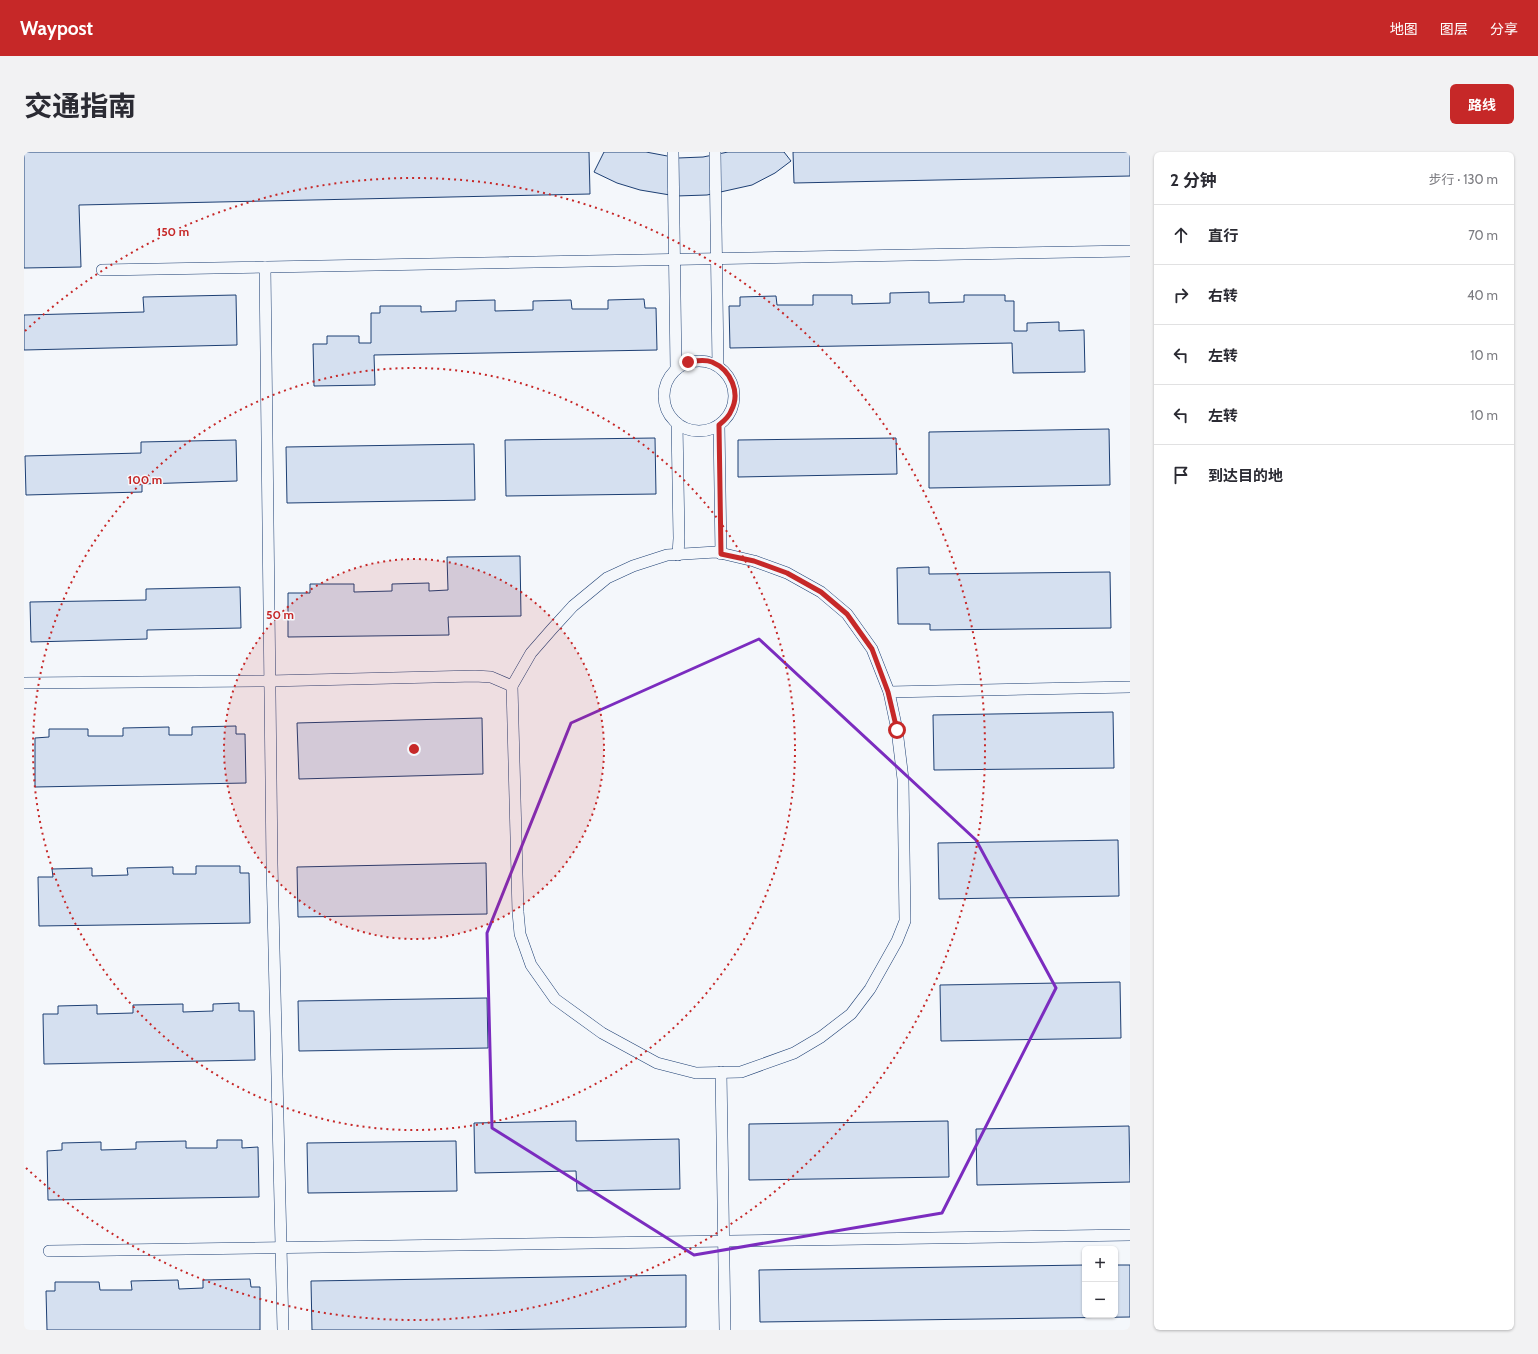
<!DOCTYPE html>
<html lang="zh">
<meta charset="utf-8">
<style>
body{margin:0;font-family:Cabin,"Noto Sans SC",sans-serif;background:#f2f2f3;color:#2b2b33}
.controls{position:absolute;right:12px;bottom:12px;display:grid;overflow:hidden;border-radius:6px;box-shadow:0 1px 3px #0004}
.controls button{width:36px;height:36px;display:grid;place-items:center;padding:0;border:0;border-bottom:1px solid #e1e1e2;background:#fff;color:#2b2b33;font:20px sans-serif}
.stop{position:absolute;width:12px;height:12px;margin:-9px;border:3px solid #c62828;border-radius:50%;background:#fff}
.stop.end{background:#c62828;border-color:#fff;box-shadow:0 1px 4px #0008}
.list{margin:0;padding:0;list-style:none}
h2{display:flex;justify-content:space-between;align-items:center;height:52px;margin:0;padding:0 16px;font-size:17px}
h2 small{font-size:13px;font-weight:400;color:#7c7c81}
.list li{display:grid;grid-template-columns:26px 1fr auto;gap:12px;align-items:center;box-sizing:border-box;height:60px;padding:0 16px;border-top:1px solid #e1e1e2}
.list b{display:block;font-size:15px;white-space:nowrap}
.list em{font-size:13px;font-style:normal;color:#7c7c81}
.icon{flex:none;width:22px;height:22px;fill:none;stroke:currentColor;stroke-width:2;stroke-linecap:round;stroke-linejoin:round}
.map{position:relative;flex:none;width:1106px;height:1178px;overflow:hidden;border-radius:6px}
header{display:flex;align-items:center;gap:24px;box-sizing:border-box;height:56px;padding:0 20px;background:#c62828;color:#fff}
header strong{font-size:19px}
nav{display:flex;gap:22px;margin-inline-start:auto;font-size:14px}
.intro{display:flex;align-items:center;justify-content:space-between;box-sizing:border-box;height:96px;padding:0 24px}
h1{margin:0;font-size:28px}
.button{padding:10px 18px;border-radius:6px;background:#c62828;color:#fff;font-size:14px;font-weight:700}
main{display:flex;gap:24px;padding:0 24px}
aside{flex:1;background:#fff;border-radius:6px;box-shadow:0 1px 3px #0004}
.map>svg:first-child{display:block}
.building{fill:#d5e0f0;stroke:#1d3f73}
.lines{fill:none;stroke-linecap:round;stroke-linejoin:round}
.lane-casing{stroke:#1d3f73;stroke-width:12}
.lane{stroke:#f4f7fb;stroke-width:11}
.route{stroke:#c62828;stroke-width:5}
.marked{fill:none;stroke:#7b2cbf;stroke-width:3;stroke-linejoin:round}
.ring{fill:none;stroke:#c62828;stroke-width:2;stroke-dasharray:2 4}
.centre{fill:#c62828;stroke:#f4f7fb;stroke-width:2}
.ring-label{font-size:12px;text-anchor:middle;font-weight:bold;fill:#c62828;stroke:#f4f7fb;stroke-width:3;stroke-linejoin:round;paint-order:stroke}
</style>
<header>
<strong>Waypost</strong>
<nav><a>地图</a><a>图层</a><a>分享</a></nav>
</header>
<div class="intro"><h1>交通指南</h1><a class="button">路线</a></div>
<main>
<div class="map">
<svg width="1106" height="1178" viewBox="0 0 1106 1178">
<rect width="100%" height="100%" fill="#f4f7fb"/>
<g class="building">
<path d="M0,0H565L566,42L55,53L57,115L0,116Z"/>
<path d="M580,0H622L654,6L679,5L704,0H760L767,9L751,21L728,33L683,43L652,44L616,38L593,31L570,20Z"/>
<path d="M769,0H1106V24L770,31Z"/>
<path d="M905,140V151L940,150V143H981V149H990V179H1003V171L1035,170V179L1060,178L1061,220L989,221L988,191L706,196L705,154H716V145L752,144L753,153H789V143H828V152L866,151V141Z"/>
<path d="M212,143L213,193L0,198V163L120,160L119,145Z"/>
<path d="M620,147L621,156H632L633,198L350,203L351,233L290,234L289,192H303V184H335V191H347V161H356V154H397V160L432,159V149L471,148V159L509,158V149L547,148L548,157H584V148Z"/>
<path d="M1085,277L1086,333L905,336V280Z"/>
<path d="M631,286L632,342L482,344L481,288Z"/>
<path d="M872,286L873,322L714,325V288Z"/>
<path d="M212,288L213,329L118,332V340L2,343L1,304L117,301V290Z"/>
<path d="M450,292L451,348L263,351L262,295Z"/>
<path d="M496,404L497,464L424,465L425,483L264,485V441H286V432H330V440L368,439V432L405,431V439L424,438L423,405Z"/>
<path d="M905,415V422L1086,420L1087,476L906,478V472H874L873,416Z"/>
<path d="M216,435L217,476L123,478V487L7,490L6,450L122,448V437Z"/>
<path d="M1089,560L1090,616L910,618L909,563Z"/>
<path d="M458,566L459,622L275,627L273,571Z"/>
<path d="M212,574V582H221L222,631L11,635V586L25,585V577H64V584H99V576L145,575V583H168V575Z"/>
<path d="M1094,688L1095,744L915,747L914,691Z"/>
<path d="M462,711L463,762L274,765L273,715Z"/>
<path d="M172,714H216V721H225L226,771L15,774L14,725H29L28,717L68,716V724L104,723L103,716L149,715V722H172Z"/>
<path d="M1096,830L1097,886L917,889L916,833Z"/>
<path d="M463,846L464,896L275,899L274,849Z"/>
<path d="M215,851V859H230L231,908L20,912L19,862H34V854L73,853V862L109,861V853L159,852V860L189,859V852Z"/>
<path d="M552,969V989L655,987L656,1037L553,1039L552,1019L451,1021L450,971Z"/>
<path d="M924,969L925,1025L725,1028V972Z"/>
<path d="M1105,974L1106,1030L953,1033L952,977Z"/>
<path d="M193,988H218V996L234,995L235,1045L24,1048L23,999L38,998V991L77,990V998L112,997V990L162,989V996H193Z"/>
<path d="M432,989L433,1039L284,1041L283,991Z"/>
<path d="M1061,1113V1163H1091V1113H1106V1165L736,1170L735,1118Z"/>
<path d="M662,1123V1175L454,1178H288L287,1129Z"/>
<path d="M226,1127L227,1135H236V1178H23L22,1139H31V1130H75L76,1138H108L107,1129L154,1128L155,1137L179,1136V1128Z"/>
</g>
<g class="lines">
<g class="lane-casing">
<g id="lane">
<path d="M649,0L652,217"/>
<path d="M691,0L694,214"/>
<path d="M241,115L248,712L259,1178"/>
<path d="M78,118L1106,99"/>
<circle cx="675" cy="244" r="35"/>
<path d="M653,271L655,386L654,403"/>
<path d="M695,273L697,402"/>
<path d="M692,400L730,409L763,421L797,440L823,462L848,497L865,540L873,578L879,627L881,769L873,789L846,837L827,862L797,885L770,901L717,920L672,921L633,911L578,881L531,847L507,813L496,782L494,760L488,534L507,501L528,477L549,454L583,426L609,414L643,403Z"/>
<path d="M0,531L245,529L451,524L467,525L488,534"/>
<path d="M865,540L1106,535"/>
<path d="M697,920L701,1178"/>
<path d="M25,1099L1106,1083"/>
</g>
</g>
<use href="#lane" class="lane"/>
</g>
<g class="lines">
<path class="route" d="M664,210C672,209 680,207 688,210C707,218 717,241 707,259C705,265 700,269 695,273L697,402L730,409L763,421L797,440L823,462L848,497L864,540L873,578"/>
</g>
<path class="marked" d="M735,487L952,688L1032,836L918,1061L670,1103L468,976L463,781L547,571Z"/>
<circle cx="390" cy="597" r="190" fill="#c62828" fill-opacity=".12"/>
<g class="ring">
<circle cx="390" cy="597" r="190"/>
<circle cx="390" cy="597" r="381"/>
<path d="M1 179A571 571 0 1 1 1 1015"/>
</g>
<circle cx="390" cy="597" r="6" class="centre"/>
<g class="ring-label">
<text x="149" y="84">150 m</text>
<text x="121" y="332">100 m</text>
<text x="256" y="467">50 m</text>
</g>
</svg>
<div class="controls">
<button>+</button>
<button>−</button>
</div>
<div class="stop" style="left:873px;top:578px"></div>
<div class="stop end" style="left:664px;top:210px"></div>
</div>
<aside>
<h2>2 分钟<small>步行 · 130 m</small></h2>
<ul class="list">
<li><svg class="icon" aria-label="ahead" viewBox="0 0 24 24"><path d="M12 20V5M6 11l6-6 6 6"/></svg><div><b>直行</b></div><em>70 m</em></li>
<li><svg class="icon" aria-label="right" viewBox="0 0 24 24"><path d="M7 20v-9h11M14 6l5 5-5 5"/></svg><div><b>右转</b></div><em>40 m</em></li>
<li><svg class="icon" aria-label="left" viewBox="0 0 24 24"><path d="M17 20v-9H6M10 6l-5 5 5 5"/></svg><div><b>左转</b></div><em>10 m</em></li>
<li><svg class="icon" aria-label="left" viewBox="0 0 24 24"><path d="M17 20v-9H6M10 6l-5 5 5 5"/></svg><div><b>左转</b></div><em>10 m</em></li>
<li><svg class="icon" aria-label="arrive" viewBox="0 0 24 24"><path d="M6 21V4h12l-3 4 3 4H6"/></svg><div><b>到达目的地</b></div></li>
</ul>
</aside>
</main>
